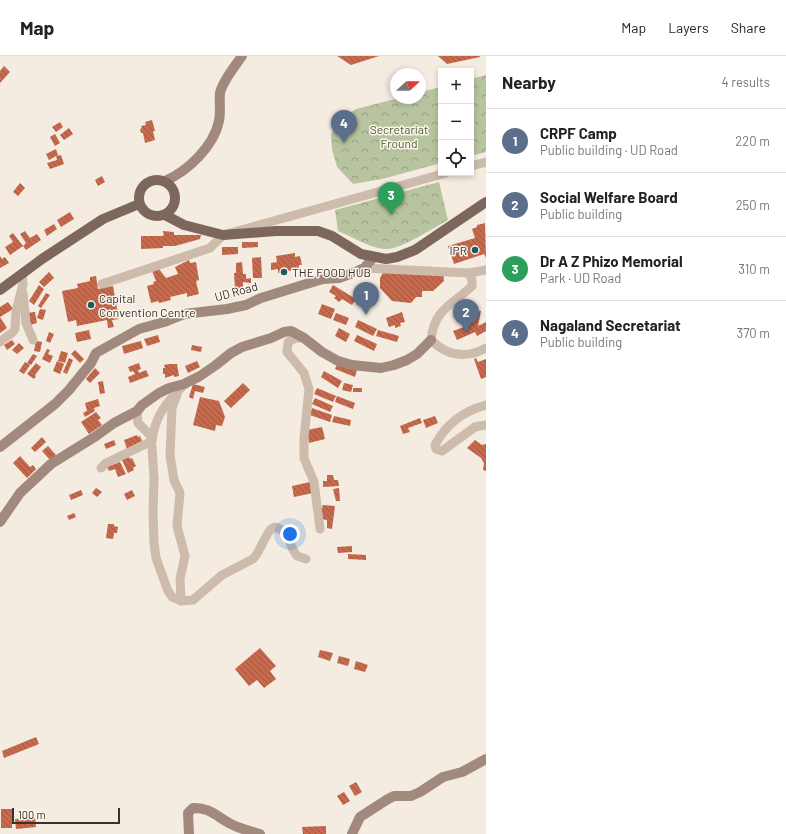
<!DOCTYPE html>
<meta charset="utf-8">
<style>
body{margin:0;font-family:Barlow,sans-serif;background:#f2f2f2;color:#222}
.controls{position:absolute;right:12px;top:12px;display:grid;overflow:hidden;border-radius:0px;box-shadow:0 2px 6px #0003}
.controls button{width:36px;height:36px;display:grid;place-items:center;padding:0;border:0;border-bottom:1px solid #e0e0e0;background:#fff;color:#222;font:20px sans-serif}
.compass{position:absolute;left:390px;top:12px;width:36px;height:36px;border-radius:50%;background:#fff;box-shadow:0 2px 6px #0003;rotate:69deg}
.scale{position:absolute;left:12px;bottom:10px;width:108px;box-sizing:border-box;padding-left:4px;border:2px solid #3b302b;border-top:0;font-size:11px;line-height:14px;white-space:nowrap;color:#3b302b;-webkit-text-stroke:3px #fbf5ee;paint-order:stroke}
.you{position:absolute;left:290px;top:478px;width:14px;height:14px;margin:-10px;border:3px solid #fff;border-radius:50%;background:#1a73e8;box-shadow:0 0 0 6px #1a73e833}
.badge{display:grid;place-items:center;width:26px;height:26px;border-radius:50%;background:#1f5a5e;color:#fff;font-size:13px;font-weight:700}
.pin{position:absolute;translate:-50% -33px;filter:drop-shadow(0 1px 2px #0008)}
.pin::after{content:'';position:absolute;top:21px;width:14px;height:12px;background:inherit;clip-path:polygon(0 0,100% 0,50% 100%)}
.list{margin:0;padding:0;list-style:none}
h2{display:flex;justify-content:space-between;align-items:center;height:52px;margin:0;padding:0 16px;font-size:17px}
h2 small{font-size:13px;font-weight:400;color:#767676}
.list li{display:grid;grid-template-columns:26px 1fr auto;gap:12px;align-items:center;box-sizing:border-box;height:64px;padding:0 16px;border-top:1px solid #e0e0e0}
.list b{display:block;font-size:15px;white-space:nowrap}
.list p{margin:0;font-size:13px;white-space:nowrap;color:#767676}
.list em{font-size:13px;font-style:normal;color:#767676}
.icon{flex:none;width:22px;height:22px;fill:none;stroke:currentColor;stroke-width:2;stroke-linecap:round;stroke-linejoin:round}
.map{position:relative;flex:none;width:486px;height:778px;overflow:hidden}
header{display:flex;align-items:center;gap:24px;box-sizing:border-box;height:56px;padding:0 20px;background:#fff;border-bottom:1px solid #e0e0e0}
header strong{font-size:19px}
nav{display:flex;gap:22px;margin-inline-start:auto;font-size:14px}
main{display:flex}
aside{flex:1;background:#fff}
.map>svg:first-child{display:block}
.park{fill:url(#park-crowns)}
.building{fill:url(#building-back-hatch)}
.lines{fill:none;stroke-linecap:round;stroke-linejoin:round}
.street{stroke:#cdbbac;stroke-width:9}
.secondary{stroke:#a18a7d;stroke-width:10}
.primary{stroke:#7d675c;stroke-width:10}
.poi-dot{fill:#1f5a5e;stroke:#fbf5ee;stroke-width:1.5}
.labels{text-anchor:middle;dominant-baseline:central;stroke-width:3;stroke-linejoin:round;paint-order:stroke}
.park-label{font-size:12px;fill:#4a5a2e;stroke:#fbf5ee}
.poi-label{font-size:12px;fill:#3b302b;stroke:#fbf5ee;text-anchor:start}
.street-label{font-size:12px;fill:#3b302b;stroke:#fbf5ee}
</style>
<header>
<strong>Map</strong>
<nav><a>Map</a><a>Layers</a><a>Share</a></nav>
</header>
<main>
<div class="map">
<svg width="486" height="778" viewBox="0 0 486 778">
<defs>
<pattern id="park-crowns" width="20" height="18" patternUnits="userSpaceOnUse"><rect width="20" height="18" fill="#b8c4a0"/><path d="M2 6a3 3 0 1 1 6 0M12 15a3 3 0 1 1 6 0" fill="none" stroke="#97a083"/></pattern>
<pattern id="building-back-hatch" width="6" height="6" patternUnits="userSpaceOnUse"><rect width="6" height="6" fill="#c8694b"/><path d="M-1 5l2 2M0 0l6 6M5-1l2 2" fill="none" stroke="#a4573f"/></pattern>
</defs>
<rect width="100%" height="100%" fill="#f4ebe1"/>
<g class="park">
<path d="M486,19V96L471,100V23Z"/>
<path d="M441,31V107L382,123L353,128L337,111L332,93L331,79L337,65L356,53L399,42H420V36Z"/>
<path d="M439,126L448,164C433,172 399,195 384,193C368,191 353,181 338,175L335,154Z"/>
</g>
<g class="building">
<path d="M337,0H379L351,9Z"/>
<path d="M438,0H480V1L447,8Z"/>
<path d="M4,10L10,16L0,27V15Z"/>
<path d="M152,64L155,75H153L155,84L145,87L143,77H141L140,73L142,72L141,70L146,69L145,66Z"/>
<path d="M60,66L63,71L56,76L52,71Z"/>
<path d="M69,72L73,78L64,84L60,79Z"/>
<path d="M55,78L60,87L55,90L50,81Z"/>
<path d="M56,93L58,99L49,104L46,98Z"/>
<path d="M61,99L64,108L50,113L47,107L57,104L56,100Z"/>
<path d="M102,120L105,126L98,130L95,124Z"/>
<path d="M20,127L25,132L18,140L13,136Z"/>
<path d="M70,156L74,163L61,171L57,164Z"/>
<path d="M485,167L486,202L484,198L454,208L448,190L475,182L472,173L477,171V169Z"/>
<path d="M54,168L57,173L47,180L44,174Z"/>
<path d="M25,175L30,182L37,178L41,184L26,194L23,190L26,187L20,178Z"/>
<path d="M163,175L174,176V179H201L200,183L175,190H163V192L141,193V180H162L164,179Z"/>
<path d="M13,177L23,190L10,199L5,191L13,186L9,180Z"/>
<path d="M242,186H258V191L242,192Z"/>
<path d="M222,191H238V198L222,199Z"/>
<path d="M295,197V201L300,200L302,209H299V213L278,217V213L271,214V207L277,206L276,200Z"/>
<path d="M0,200L2,203L5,201L9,207L0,212Z"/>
<path d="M261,201L262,222H253L252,202Z"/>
<path d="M189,204L190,207L196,206L199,224L196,225L199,238L187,241V237L170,241L171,244L159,247L158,245L151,247L147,230L154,228L153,226L156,225L152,215L159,213L166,222L178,218L175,211Z"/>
<path d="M242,206L243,218H246V223L251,222V227L243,226V233H235L234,217H236V207Z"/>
<path d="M384,215L443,216L444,225L433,235H422V241H416L411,247L392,245L380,232V222Z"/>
<path d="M49,216L54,222L44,231L39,226Z"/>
<path d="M96,220L98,233L113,230L119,263L112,264L114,271L108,272L107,264L77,270L76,264L68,266L62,235L78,232L77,228L90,225V221Z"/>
<path d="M39,229L44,233L34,249L29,245Z"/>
<path d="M333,229L356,243L352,249L342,243L339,246L334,242L336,240L329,236Z"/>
<path d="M46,237L50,239L41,252L38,250Z"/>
<path d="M8,246L13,253L0,261V251Z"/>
<path d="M322,248L335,253L331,263L318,258Z"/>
<path d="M40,253L46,254L43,264L37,262Z"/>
<path d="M472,254L481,255L478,270L486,266V275L477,280L475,276L457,284L453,275L464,271L461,267L466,261L470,265Z"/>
<path d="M34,256H35L37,267L30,269L27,257Z"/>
<path d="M402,256L405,266L400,267L401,270L395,272V269L389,271L386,262Z"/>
<path d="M336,257L349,262L346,269L333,264Z"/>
<path d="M0,261L7,272L0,277Z"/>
<path d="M358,264L377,273L373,280L355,271Z"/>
<path d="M339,272L350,278L346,286L335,280Z"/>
<path d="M89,274L91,283L77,286L75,277Z"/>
<path d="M378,274L399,280L397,286L376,280Z"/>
<path d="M49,276L54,278L50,287L46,285Z"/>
<path d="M158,279L160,286L147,290L144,283Z"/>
<path d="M357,279L377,288L374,295L354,285Z"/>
<path d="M12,284L15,288L7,294L4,289Z"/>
<path d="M36,285L42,286L40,296L34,295Z"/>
<path d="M141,285L143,292L124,298L122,290Z"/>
<path d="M19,287L24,292L17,298L12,294Z"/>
<path d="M192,289L202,291L201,296L191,294Z"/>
<path d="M47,293L50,294L48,298L53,300L50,307L42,303Z"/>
<path d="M75,294L84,303L80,307L71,298Z"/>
<path d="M61,295L68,297L65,307L58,305Z"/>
<path d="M33,298L37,300L31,309L27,307Z"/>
<path d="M69,302L73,304L67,318L63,316Z"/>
<path d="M476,302L478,306L486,303V321L481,323L474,303Z"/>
<path d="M57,305L64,308L60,318L53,315Z"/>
<path d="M197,305L200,311L188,317L185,310Z"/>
<path d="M25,306L30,309L24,318L19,315Z"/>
<path d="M338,306L357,314L355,321L335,313Z"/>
<path d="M36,307L41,311L35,319L36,320L34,323L27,318Z"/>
<path d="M139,307L141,313L138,314L139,317L146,314L149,320L130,327L128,321L135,318L133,315L130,316L128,311Z"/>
<path d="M169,308H177L179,320L174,321V319L165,322V318H163V312H165L164,309Z"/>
<path d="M95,312L100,317L90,327L86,323Z"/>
<path d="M324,315L342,325L338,332L321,321Z"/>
<path d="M103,325L105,337L100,338L98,326Z"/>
<path d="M243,327L250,334L231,352L224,345Z"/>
<path d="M344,327L353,329L351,336L342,334Z"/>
<path d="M193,328L205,331L203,337L195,335L193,343L189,341Z"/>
<path d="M317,332L336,340L333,346L314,338Z"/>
<rect x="353" y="332" width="9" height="4"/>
<path d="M337,340L355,347L353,353L335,346Z"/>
<path d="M200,341L219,345L225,361L222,370L216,369L215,375L193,369Z"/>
<path d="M315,342L333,350L330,356L312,348Z"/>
<path d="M98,343L100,350L94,352L95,355L85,361L83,357L87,355L85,347Z"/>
<path d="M312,352L332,359L330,366L310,359Z"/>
<path d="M96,356L101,362L98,364L102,369L89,378L81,366Z"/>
<path d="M334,360L351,364L350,370L332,366Z"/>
<path d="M435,360L438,367L426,372L423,364Z"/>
<path d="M420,362L422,367L408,372L410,376L403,378L400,370Z"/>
<path d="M322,371L325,383L309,387L307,374Z"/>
<path d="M137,379L138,381L140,380L142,385L127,393L124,384Z"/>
<path d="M42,381L46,386L35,396L31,392Z"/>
<path d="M114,384L116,389L106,393L104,388Z"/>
<path d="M475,384L482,389L486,388V415L483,414L484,407L481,402L467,392Z"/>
<path d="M48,390L56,399L50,404L42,395Z"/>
<path d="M20,400L30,411L33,409L36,413L27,422L13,407Z"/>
<path d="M129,401L130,403L132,402L136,410L133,412L134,414L128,417L122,404Z"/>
<path d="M120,406L126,418L118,421L115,413L109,415L107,411Z"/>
<path d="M327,419H333L334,424H338L339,430L323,431V425H327Z"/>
<path d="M310,426L313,437L294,441L292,430Z"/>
<path d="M96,432L102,436L97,441L92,437Z"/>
<path d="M339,432L340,445H336L333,433Z"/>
<path d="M81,434L83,439L71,444L69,439Z"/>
<path d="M132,434L135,440L127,444L124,438Z"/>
<path d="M323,449L335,450L332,473L327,472V464L321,463L319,452H322Z"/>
<path d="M74,457L76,461L69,464L67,460Z"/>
<path d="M108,468H114V470L118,471L117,477H114L113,483L106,482Z"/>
<path d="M352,490V496L338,497L337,491Z"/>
<path d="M348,498L366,499V504L348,503Z"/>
<path d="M260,592L276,610L270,615L276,623L264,632L257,624L249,630L235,613Z"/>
<path d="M320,594L333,597L330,605L318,601Z"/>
<path d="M339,600L350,603L348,610L337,607Z"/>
<path d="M356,605L368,609L365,616L354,613Z"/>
<path d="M36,681L39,688L4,702L2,695Z"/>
<path d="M356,726L362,736L355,740L349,730Z"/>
<path d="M344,736L350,745L343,749L337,740Z"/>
<rect x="1" y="753" width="11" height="19"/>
<path d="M35,761L36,771L16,773L15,763Z"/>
<path d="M326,770V778H303L302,771Z"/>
</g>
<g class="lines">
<g class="street">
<path d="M471,110L486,106"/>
<path d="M364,212L469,217L486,214"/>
<path d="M469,217L472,224V230C452,249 434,253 431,284C447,300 466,303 486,292"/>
<path d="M102,228L210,192L223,179L446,117"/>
<path d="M23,237L26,267L33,284"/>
<path d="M304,282H296L288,286L287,296L304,317L309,333L304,382V402L314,426L320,473"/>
<path d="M0,286L13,276L15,273L16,255L23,228L22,218"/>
<path d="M186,327C168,344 154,360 152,386H150L152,391L154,423L153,456L154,486L156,502L168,535L172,541L181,545L193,544L222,519L253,503L257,498L268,477L271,473L275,471C289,475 288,486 295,497L297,500L306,503"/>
<path d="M177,339L172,352L170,399L174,424L180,437L177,470L185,500L180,523L181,545"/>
<path d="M486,349C463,355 446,368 435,389L436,393L442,395L475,371L486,369"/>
<path d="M137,355L138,367L152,381"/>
<path d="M101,412L106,407L150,386"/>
</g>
<g class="secondary">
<path d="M165,125C188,115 214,90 219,65C221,56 219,46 220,37C222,26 235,10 242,0"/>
<path d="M0,391L55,348L69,334L91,307L96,297L139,273L164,266L184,258L227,253L246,249L261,242L303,229L323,223L339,222L353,217L364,212L374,201"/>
<path d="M0,466L20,437L51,408L96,380L114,367L137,355L142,349L159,337L169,332L184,328L200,320L216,309L231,297L242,291L271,282L284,276L291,275L304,282L322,296L338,305L352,309L381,312L394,309L407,304L417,298L431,284"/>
<path d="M189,778L188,757L193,752C210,751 218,762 233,769C241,773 250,775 260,778"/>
<path d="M352,778L360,761L388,743L394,740H411L420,736L443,721L462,716L486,703"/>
</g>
<g class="primary">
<circle cx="157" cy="142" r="18"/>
<path d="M165,159L184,169L223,179L276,175H318L332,180L361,198L386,203L397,201L415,194L486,146"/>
<path d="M0,234L42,203L103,163L139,148"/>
</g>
</g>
<g class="poi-dot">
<circle cx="475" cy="194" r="4"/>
<circle cx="284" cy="216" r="4"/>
<circle cx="91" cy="249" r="4"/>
</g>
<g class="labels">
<g class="park-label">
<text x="399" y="73">Secretariat<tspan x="399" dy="14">Fround</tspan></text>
</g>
<g class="poi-label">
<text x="467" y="194" text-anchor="end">IPR</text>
<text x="292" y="216">THE FOOD HUB</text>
<text x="99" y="242">Capital<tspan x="99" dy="14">Convention Centre</tspan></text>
</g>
<g class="street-label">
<text transform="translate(236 235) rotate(-15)">UD Road</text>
</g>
</g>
</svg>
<div class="controls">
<button>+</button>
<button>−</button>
<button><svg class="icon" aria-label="locate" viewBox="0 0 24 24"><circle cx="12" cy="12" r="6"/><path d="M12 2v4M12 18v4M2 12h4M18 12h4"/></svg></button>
</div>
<svg class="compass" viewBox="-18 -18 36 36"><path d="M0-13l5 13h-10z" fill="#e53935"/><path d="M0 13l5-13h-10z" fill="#767676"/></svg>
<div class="scale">100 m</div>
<div class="you"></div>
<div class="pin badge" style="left:366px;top:259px;background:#5c6f8a">1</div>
<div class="pin badge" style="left:466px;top:276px;background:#5c6f8a">2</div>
<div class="pin badge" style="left:391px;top:159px;background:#2e9e5b">3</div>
<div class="pin badge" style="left:344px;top:87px;background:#5c6f8a">4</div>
</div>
<aside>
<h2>Nearby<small>4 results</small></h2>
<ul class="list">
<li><span class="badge" style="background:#5c6f8a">1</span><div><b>CRPF Camp</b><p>Public building · UD Road</p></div><em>220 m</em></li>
<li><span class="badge" style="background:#5c6f8a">2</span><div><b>Social Welfare Board</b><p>Public building</p></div><em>250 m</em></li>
<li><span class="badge" style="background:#2e9e5b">3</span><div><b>Dr A Z Phizo Memorial</b><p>Park · UD Road</p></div><em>310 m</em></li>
<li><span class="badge" style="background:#5c6f8a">4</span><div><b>Nagaland Secretariat</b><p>Public building</p></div><em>370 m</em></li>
</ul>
</aside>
</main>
